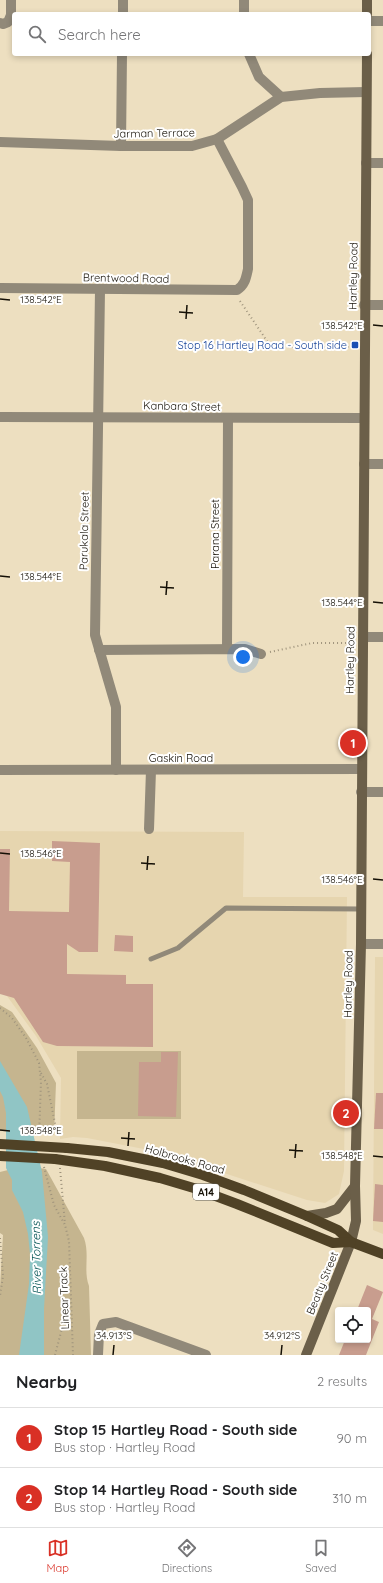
<!DOCTYPE html>
<meta charset="utf-8">
<style>
body{margin:0;font-family:Quicksand,sans-serif;background:#f2f2f2;color:#202124}
.controls{position:absolute;right:12px;bottom:12px;display:grid;overflow:hidden;border-radius:4px;box-shadow:0 2px 6px #0003}
.controls button{width:36px;height:36px;display:grid;place-items:center;padding:0;border:0;border-bottom:1px solid #e0e0e0;background:#fff;color:#202124;font:20px sans-serif}
.you{position:absolute;left:243px;top:657px;width:14px;height:14px;margin:-10px;border:3px solid #fff;border-radius:50%;background:#1a73e8;box-shadow:0 0 0 6px #1a73e833}
.badge{display:grid;place-items:center;width:26px;height:26px;border-radius:50%;background:#d93025;color:#fff;font-size:13px;font-weight:700}
.pin{position:absolute;translate:-50% -50%;border:2px solid #fff;box-shadow:0 1px 4px #0006}
.list{margin:0;padding:0;list-style:none}
h2{display:flex;justify-content:space-between;align-items:center;height:52px;margin:0;padding:0 16px;font-size:17px}
h2 small{font-size:13px;font-weight:400;color:#757577}
.list li{display:grid;grid-template-columns:26px 1fr auto;gap:12px;align-items:center;box-sizing:border-box;height:60px;padding:0 16px;border-top:1px solid #e0e0e0}
.list b{display:block;font-size:15px;white-space:nowrap}
.list p{margin:0;font-size:13px;white-space:nowrap;color:#757577}
.list em{font-size:13px;font-style:normal;color:#757577}
.icon{flex:none;width:22px;height:22px;fill:none;stroke:currentColor;stroke-width:2;stroke-linecap:round;stroke-linejoin:round}
.map{position:relative;flex:none;width:383px;height:1355px;overflow:hidden}
.search{position:absolute;background:#fff;box-shadow:0 2px 6px #0003;left:12px;right:12px;top:12px;height:44px;display:flex;align-items:center;gap:10px;box-sizing:border-box;padding:0 14px;border-radius:4px;color:#757577;font-size:15px}
.sheet{height:172px;background:#fff}
nav{display:flex;justify-content:space-around;align-items:center;box-sizing:border-box;height:56px;border-top:1px solid #e0e0e0;background:#fff;font-size:11px;color:#757577}
nav a{display:grid;justify-items:center;gap:2px}
nav .on{color:#d93025}
.map>svg:first-child{display:block}
.built{fill:#e6d5af}
.green{fill:#c5b58f}
.water{fill:#90c5c5}
.building{fill:#c89d8e}
.lines{fill:none;stroke-linecap:round;stroke-linejoin:round}
.path{stroke:#9e937c;stroke-width:2;stroke-dasharray:1 3;stroke-linecap:butt}
.lane{stroke:#918979;stroke-width:5}
.street{stroke:#918979;stroke-width:10}
.secondary{stroke:#6b5f49;stroke-width:10}
.primary{stroke:#504226;stroke-width:10}
.primary-bridge{stroke:#504226;stroke-width:10}
.ticks{fill:none;stroke:#151006;stroke-width:1.5}
.transit-dot{fill:#1a4fb4;stroke:#fff;stroke-width:1.5}
.labels{text-anchor:middle;dominant-baseline:central;stroke-width:4;stroke-linejoin:round;paint-order:stroke}
.shield{fill:#fff;stroke:#5b5851;stroke-width:1}
.shield-label{font-size:10px;font-weight:bold;fill:#151006}
.street-label{font-size:11px;fill:#151006;stroke:#fff}
.transit-label{font-size:11px;fill:#164399;stroke:#fff;text-anchor:end}
.water-label{font-size:12px;font-style:italic;fill:#005152;stroke:#fff}
.ticks-label{font-size:10px;text-anchor:middle;fill:#151006;stroke:#fff;stroke-width:4;stroke-linejoin:round;paint-order:stroke}
</style>
<div class="map">
<svg width="383" height="1355" viewBox="0 0 383 1355">
<rect width="100%" height="100%" fill="#eddfc0"/>
<g class="built">
<path d="M0,831L244,832L243,897H347L344,1171L339,1194L325,1203L307,1200L175,1157L149,1150L87,1138L73,1137L60,1139L61,1078L36,1036L7,996L0,992Z"/>
<path d="M375,957H383V1234L373,1230Z"/>
</g>
<g class="green">
<path d="M0,1005L12,1012L37,1048L56,1083L54,1135L44,1133L0,1131Z"/>
<rect x="77" y="1051" width="104" height="68"/>
<path d="M24,1166L46,1169L84,1238C90,1255 83,1270 89,1286L91,1355H0V1288L3,1235L0,1233V1172Z"/>
</g>
<path class="water" d="M0,1061L27,1107L42,1172L48,1237L44,1309V1355H19L29,1284L30,1254L28,1234L23,1212L12,1190V1180L6,1168V1113L3,1097L0,1091Z"/>
<g class="building">
<path d="M52,841L100,843L98,952H79L67,944V974L126,975V984H153V1047L57,1046L43,1042L14,998L0,994V849H10L9,911L69,912L70,862L52,861Z"/>
<path d="M115,935L133,936V952L114,951Z"/>
<path d="M161,1052H178L176,1117L138,1116L139,1062H161Z"/>
<path d="M376,1093H383V1129H374Z"/>
<path d="M375,1184L383,1185V1222L373,1221Z"/>
<path d="M367,1285L383,1292L372,1319L379,1322L366,1355H339L345,1340H368V1310H357Z"/>
</g>
<g class="lines">
<g class="path">
<path d="M240,301L271,347H355"/>
<path d="M270,652L312,643H353"/>
<path d="M0,1008L12,1018L26,1038L39,1063L41,1082L39,1137"/>
<path d="M41,1073L47,1084L58,1138"/>
<path d="M44,1167L54,1205L65,1225L69,1241L73,1355"/>
<path d="M60,1168L65,1224"/>
<path d="M0,1238L3,1276L0,1296"/>
<path d="M55,1355L70,1298"/>
</g>
<path class="lane" d="M151,959L178,948L226,908L360,909"/>
<g class="street">
<path d="M123,14V0"/>
<path d="M244,14V0"/>
<path d="M369,21H383"/>
<path d="M0,23L3,24L8,22L11,15V0"/>
<path d="M249,54L259,77L281,97"/>
<path d="M0,142L121,146H192L217,139L281,97L320,93L366,92"/>
<path d="M121,146L122,54"/>
<path d="M366,163H383"/>
<path d="M0,288L237,290C245,285 246,278 248,269V200L242,187L217,139"/>
<path d="M100,290L95,635L116,707V770"/>
<path d="M364,305H383"/>
<path d="M0,417L364,418"/>
<path d="M364,464H383"/>
<path d="M363,637H383"/>
<path d="M227,649L228,418"/>
<path d="M99,650L245,649L261,654"/>
<path d="M0,770L361,769"/>
<path d="M361,792H383"/>
<path d="M149,829L151,770"/>
<path d="M361,944H383"/>
<path d="M98,1355L99,1334L103,1324L116,1322L206,1355"/>
</g>
<g class="secondary">
<path d="M367,0V14"/>
<path d="M307,1216L326,1213L337,1209L355,1186"/>
<path d="M306,1355L351,1242L356,1221L355,1186L361,944L367,54"/>
</g>
<g class="primary">
<path d="M67,1148L108,1152L163,1163L203,1175L244,1190L307,1216L338,1230L351,1242L383,1254"/>
<path d="M55,1159L105,1166L160,1178L197,1189L237,1204L333,1243L351,1242"/>
</g>
<g class="primary-bridge">
<path d="M0,1144L67,1148"/>
<path d="M0,1156L55,1159"/>
</g>
</g>
<path class="ticks" d="M0,299L10,300M179,312L193,313M186,319L187,305M373,325L383,326M0,576L10,577M160,587L174,588M166,595L167,581M373,602L383,603M0,853L10,854M141,863L155,864M147,870L148,856M373,879L383,880M0,1130L10,1131M121,1138L135,1139M128,1146L129,1132M289,1150L303,1151M373,1156L383,1157M295,1158L296,1144M113,1355L114,1345M281,1355L282,1345"/>
<rect class="transit-dot" x="351" y="341" width="8" height="8" rx="2"/>
<g class="labels">
<rect class="shield" x="193" y="1184" width="26" height="16" rx="3"/>
<g class="shield-label">
<text x="206" y="1192">A14</text>
</g>
<g class="street-label">
<text transform="translate(154 133) rotate(-1)">Jarman Terrace</text>
<text transform="translate(353 276) rotate(-89)">Hartley Road</text>
<text transform="translate(126 278) rotate(1)">Brentwood Road</text>
<text transform="translate(182 406) rotate(1)">Kanbara Street</text>
<text transform="translate(84 531) rotate(-89)">Parukala Street</text>
<text transform="translate(215 534) rotate(-90)">Parana Street</text>
<text transform="translate(350 660) rotate(-89)">Hartley Road</text>
<text x="181" y="758">Gaskin Road</text>
<text transform="translate(348 984) rotate(-89)">Hartley Road</text>
<text transform="translate(185 1159) rotate(16)">Holbrooks Road</text>
<text transform="translate(322 1283) rotate(-68)">Beatty Street</text>
<text transform="translate(64 1298) rotate(-92)">Linear Track</text>
</g>
<g class="transit-label">
<text x="347" y="345">Stop 16 Hartley Road - South side</text>
</g>
<g class="water-label">
<text transform="translate(36 1258) rotate(-91)">River Torrens</text>
</g>
</g>
<g class="ticks-label">
<text x="41" y="303">138.542°E</text>
<text x="342" y="329">138.542°E</text>
<text x="41" y="580">138.544°E</text>
<text x="342" y="606">138.544°E</text>
<text x="41" y="857">138.546°E</text>
<text x="342" y="883">138.546°E</text>
<text x="41" y="1134">138.548°E</text>
<text x="342" y="1159">138.548°E</text>
<text x="114" y="1339">34.913°S</text>
<text x="282" y="1339">34.912°S</text>
</g>
</svg>
<div class="controls">
<button><svg class="icon" aria-label="locate" viewBox="0 0 24 24"><circle cx="12" cy="12" r="6"/><path d="M12 2v4M12 18v4M2 12h4M18 12h4"/></svg></button>
</div>
<div class="you"></div>
<div class="pin badge" style="left:353px;top:743px">1</div>
<div class="pin badge" style="left:346px;top:1113px">2</div>
<div class="search"><svg class="icon" aria-label="search" viewBox="0 0 24 24"><circle cx="10" cy="10" r="6"/><path d="M15 15l6 6"/></svg>Search here</div>
</div>
<section class="sheet">
<h2>Nearby<small>2 results</small></h2>
<ul class="list">
<li><span class="badge">1</span><div><b>Stop 15 Hartley Road - South side</b><p>Bus stop · Hartley Road</p></div><em>90 m</em></li>
<li><span class="badge">2</span><div><b>Stop 14 Hartley Road - South side</b><p>Bus stop · Hartley Road</p></div><em>310 m</em></li>
</ul>
</section>
<nav>
<a class="on"><svg class="icon" aria-label="map" viewBox="0 0 24 24"><path d="M3 6l6-2 6 2 6-2v14l-6 2-6-2-6 2zM9 4v14M15 6v14"/></svg>Map</a>
<a><svg class="icon" aria-label="directions" viewBox="0 0 24 24"><path d="M12 3l9 9-9 9-9-9zM9 14v-3h6M13 9l2 2-2 2"/></svg>Directions</a>
<a><svg class="icon" aria-label="saved" viewBox="0 0 24 24"><path d="M7 4h10v16l-5-4-5 4z"/></svg>Saved</a>
</nav>
